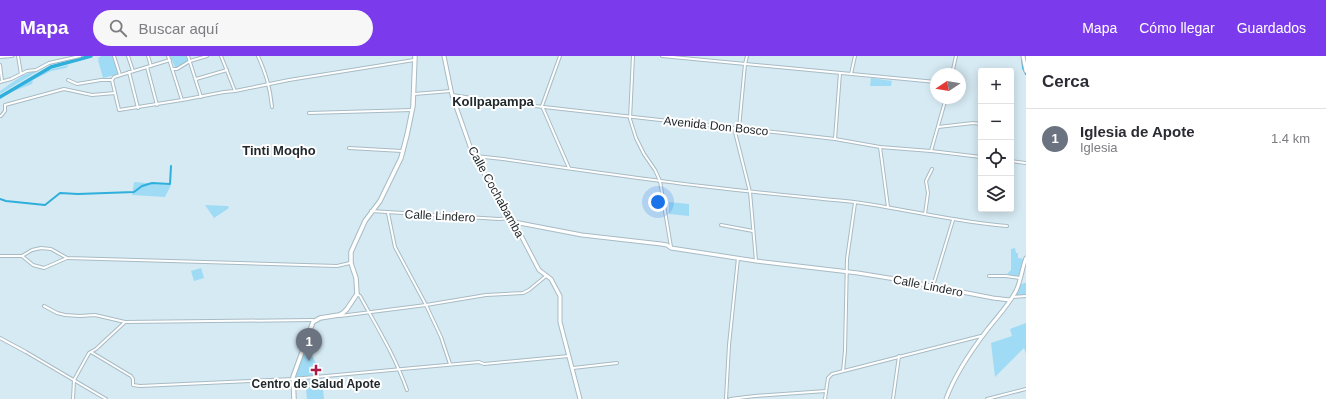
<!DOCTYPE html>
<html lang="es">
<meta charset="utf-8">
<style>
body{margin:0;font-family:Helvetica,sans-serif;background:#f7f7f7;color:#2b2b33}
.controls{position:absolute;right:12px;top:12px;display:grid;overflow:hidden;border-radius:4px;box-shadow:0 2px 10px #0003}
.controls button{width:36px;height:36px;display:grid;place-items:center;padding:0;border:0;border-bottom:1px solid #e1e1e2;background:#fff;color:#2b2b33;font:20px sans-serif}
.compass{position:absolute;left:930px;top:12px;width:36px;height:36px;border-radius:50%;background:#fff;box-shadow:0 2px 10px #0003;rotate:258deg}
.you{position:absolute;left:658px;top:146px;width:14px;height:14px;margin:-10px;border:3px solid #fff;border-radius:50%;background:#1a73e8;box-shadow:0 0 0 6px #1a73e833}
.badge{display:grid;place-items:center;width:26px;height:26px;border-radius:50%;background:#7c3aed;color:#fff;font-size:13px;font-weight:700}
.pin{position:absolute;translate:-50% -33px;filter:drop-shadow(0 1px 2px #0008)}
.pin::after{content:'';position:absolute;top:21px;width:14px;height:12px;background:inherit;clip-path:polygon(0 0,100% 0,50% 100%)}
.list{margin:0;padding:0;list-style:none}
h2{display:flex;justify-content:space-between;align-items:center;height:52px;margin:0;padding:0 16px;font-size:17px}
h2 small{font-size:13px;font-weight:400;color:#7c7c81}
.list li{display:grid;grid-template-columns:26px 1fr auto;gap:12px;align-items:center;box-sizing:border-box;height:60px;padding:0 16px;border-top:1px solid #e1e1e2}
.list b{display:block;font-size:15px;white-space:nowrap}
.list p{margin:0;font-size:13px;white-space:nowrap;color:#7c7c81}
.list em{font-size:13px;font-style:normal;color:#7c7c81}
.icon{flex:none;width:22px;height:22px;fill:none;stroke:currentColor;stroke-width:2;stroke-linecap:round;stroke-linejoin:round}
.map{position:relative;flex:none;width:1026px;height:343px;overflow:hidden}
header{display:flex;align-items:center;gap:24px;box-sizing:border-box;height:56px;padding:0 20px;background:#7c3aed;color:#fff}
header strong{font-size:19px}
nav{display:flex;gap:22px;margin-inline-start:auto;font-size:14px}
.search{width:280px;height:36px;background:#f7f7f7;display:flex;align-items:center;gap:10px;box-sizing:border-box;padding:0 14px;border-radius:22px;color:#7c7c81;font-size:15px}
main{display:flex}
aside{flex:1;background:#fff}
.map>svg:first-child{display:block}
.green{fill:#9fdbf5}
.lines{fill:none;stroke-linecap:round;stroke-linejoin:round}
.canal{stroke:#2fafdb;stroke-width:2}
.river{stroke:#2fafdb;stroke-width:3.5}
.street-casing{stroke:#a8bbc4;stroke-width:4}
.secondary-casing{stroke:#a8bbc4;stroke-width:5}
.primary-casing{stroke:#a8bbc4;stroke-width:5.5}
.street{stroke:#fff;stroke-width:2}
.secondary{stroke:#fff;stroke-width:3}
.primary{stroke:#fff;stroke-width:3.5}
.poi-dot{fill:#ad1a48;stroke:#fff;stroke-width:1.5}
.labels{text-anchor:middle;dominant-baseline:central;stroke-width:4;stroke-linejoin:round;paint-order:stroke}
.street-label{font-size:12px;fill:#22292c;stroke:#fff}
.poi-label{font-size:12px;font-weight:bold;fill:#22292c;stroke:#fff}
.neighbourhood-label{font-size:13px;font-weight:bold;fill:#22292c;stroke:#fff}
</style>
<header>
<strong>Mapa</strong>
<div class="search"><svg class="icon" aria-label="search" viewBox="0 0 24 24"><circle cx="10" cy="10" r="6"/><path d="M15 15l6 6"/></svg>Buscar aquí</div>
<nav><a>Mapa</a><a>Cómo llegar</a><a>Guardados</a></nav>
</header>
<main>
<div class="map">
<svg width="1026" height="343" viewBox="0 0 1026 343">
<rect width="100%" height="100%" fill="#d6eaf3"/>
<g class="green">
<path d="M101,0H113L119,18L103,22L98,4L100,3H97Z"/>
<path d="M170,0H187L189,5L179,11H175Z"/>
<path d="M69,9L66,12L51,15L33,24L32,28L14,35L48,14Z"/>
<path d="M38,15L0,38V35C14,26 22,17 38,15Z"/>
<path d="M871,22L892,25L891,30H870Z"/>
<path d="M134,126L171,129L165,141L132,139Z"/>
<path d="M669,146L689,148V160L669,158Z"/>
<path d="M205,149L228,150L229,152L214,162Z"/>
<path d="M1015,192L1016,197H1018V202L1024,203L1019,221L1007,218L1011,214V193Z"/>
<path d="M201,212L204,222L194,225L191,215Z"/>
<path d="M1024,227H1026V239L1016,240V237L1021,228H1022Z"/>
<path d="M1026,267V298L1024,292L995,321L991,287L1012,280L1010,273Z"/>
<path d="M310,295L316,308L311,310L313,320L294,322L303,296Z"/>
<path d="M322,322L324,343H307L305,323Z"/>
</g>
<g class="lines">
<g class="canal">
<path d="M1022,1L1023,12L1026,18"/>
<path d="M0,143L6,145L45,149L60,137L78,138L134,136L142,130L152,127L170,128L171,110"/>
</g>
<path class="river" d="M0,41L51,11L91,0"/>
<g class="street-casing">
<g id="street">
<path d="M18,0L21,18"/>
<path d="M114,0L120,19"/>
<path d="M128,0L133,15"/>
<path d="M148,0L151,10"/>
<path d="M168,0L182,44"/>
<path d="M188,0L201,41"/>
<path d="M221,0L235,35"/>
<path d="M258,0C266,18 270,31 272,51"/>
<path d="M560,0L542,50L569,112"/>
<path d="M633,0L630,63L636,82L644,98L655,114L660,125L671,191"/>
<path d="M662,0L936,26"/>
<path d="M0,1L12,0"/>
<path d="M0,9L2,25"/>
<path d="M147,11L157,49"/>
<path d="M172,13H177L190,5L207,0"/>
<path d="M129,16L138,52"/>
<path d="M851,18L855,0"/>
<path d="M952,18L956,0"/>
<path d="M196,23L227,14"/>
<path d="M68,24L77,28L101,24H112L114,21L170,4"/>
<path d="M112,24L119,54L182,44L224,36L235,35L289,24L414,4"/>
<path d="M0,26L11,23L27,15L36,14L49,7L80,0"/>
<path d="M414,38L451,35"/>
<path d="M452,39L498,46L705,69L783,77L835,83L880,91L931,95L981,101"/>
<path d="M309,57L412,54"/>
<path d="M0,60H1L5,55V49L64,33L92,39L115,37"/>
<path d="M938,71L973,67L981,68"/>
<path d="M734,72L750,136L756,205"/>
<path d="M739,72L745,8L747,0"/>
<path d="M835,83L840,17"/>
<path d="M880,91L888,151"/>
<path d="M349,92L402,95"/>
<path d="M931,95L946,42"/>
<path d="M475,100L503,103C572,113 641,123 710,131C758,137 806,141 854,146C906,153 955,166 1007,170"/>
<path d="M1011,105L1026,107"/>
<path d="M371,155L466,161L499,163L510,162"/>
<path d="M388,157L395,191L426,249L441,281L450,308"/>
<path d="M925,158L928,137L926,125L932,113"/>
<path d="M721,169L753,175"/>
<path d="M0,200H22L32,194L41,192L51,193L67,202L337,210L350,207"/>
<path d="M22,200L33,209L44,212L67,202"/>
<path d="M989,220H1006L1020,222"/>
<path d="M933,230L953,164"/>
<path d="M357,238L360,240C377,271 395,300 407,334"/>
<path d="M1013,241L1026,240"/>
<path d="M44,250L57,257L65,259L80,260L95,259L125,266L313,264"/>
<path d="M340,260L426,249L486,239L523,237L529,234L546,220"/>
<path d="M0,282L26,296L106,343"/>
<path d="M91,296L131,320L133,323V329L140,330L293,323L479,306L484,308L569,300"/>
<path d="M573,312L617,307"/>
<path d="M843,315L845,295L847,203L855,147"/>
<path d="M73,343L74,324L89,297L96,293L124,267"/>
<path d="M726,343L729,289L738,202"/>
<path d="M730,343L755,340L826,335"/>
<path d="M825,343L828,322L832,318L981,280"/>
<path d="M893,343L899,300"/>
<path d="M987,343L1026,333"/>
</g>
</g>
<g class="secondary-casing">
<g id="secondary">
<path d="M444,0L452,39L472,96L478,105L489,127L514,166L539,214L551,223L560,240V266L580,343"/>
<path d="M1023,0L1026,15"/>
<path d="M514,166L582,179L661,188L667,189L671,192L756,205L858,217L895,223L993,242L1010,244"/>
<path d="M946,343C955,318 971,295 987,274C998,260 1008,250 1016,235C1021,225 1022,212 1026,202"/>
</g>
</g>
<g class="primary-casing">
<path id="primary" d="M294,343L293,321L313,266L320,262L339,259L343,257L347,253L357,238L356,222L351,207V196L365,165L380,145L401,102L407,79L413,50L415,0"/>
</g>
<use href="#street" class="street"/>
<use href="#secondary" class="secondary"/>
<use href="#primary" class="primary"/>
</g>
<path class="poi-dot" d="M314 308h4v4h4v4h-4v4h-4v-4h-4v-4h4z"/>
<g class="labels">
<g class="street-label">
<text transform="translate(716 70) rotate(6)">Avenida Don Bosco</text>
<text transform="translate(496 136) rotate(61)">Calle Cochabamba</text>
<text transform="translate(440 160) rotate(3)">Calle Lindero</text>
<text transform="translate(928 230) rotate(11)">Calle Lindero</text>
</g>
<g class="poi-label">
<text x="316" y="328">Centro de Salud Apote</text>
</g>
<g class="neighbourhood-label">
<text x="493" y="45">Kollpapampa</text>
<text x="279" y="94">Tinti Moqho</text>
</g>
</g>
</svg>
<div class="controls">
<button>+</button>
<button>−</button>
<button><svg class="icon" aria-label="locate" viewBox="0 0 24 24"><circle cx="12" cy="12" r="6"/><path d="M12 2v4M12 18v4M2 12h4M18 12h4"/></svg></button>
<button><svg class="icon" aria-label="layers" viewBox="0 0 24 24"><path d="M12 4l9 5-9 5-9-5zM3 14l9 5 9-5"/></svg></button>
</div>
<svg class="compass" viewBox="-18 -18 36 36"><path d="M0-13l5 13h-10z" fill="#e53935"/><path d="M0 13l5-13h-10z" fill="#7c7c81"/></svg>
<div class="you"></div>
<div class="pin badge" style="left:309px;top:305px;background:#6b7280">1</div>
</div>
<aside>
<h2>Cerca<small></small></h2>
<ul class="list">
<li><span class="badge" style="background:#6b7280">1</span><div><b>Iglesia de Apote</b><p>Iglesia</p></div><em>1.4 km</em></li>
</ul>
</aside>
</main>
